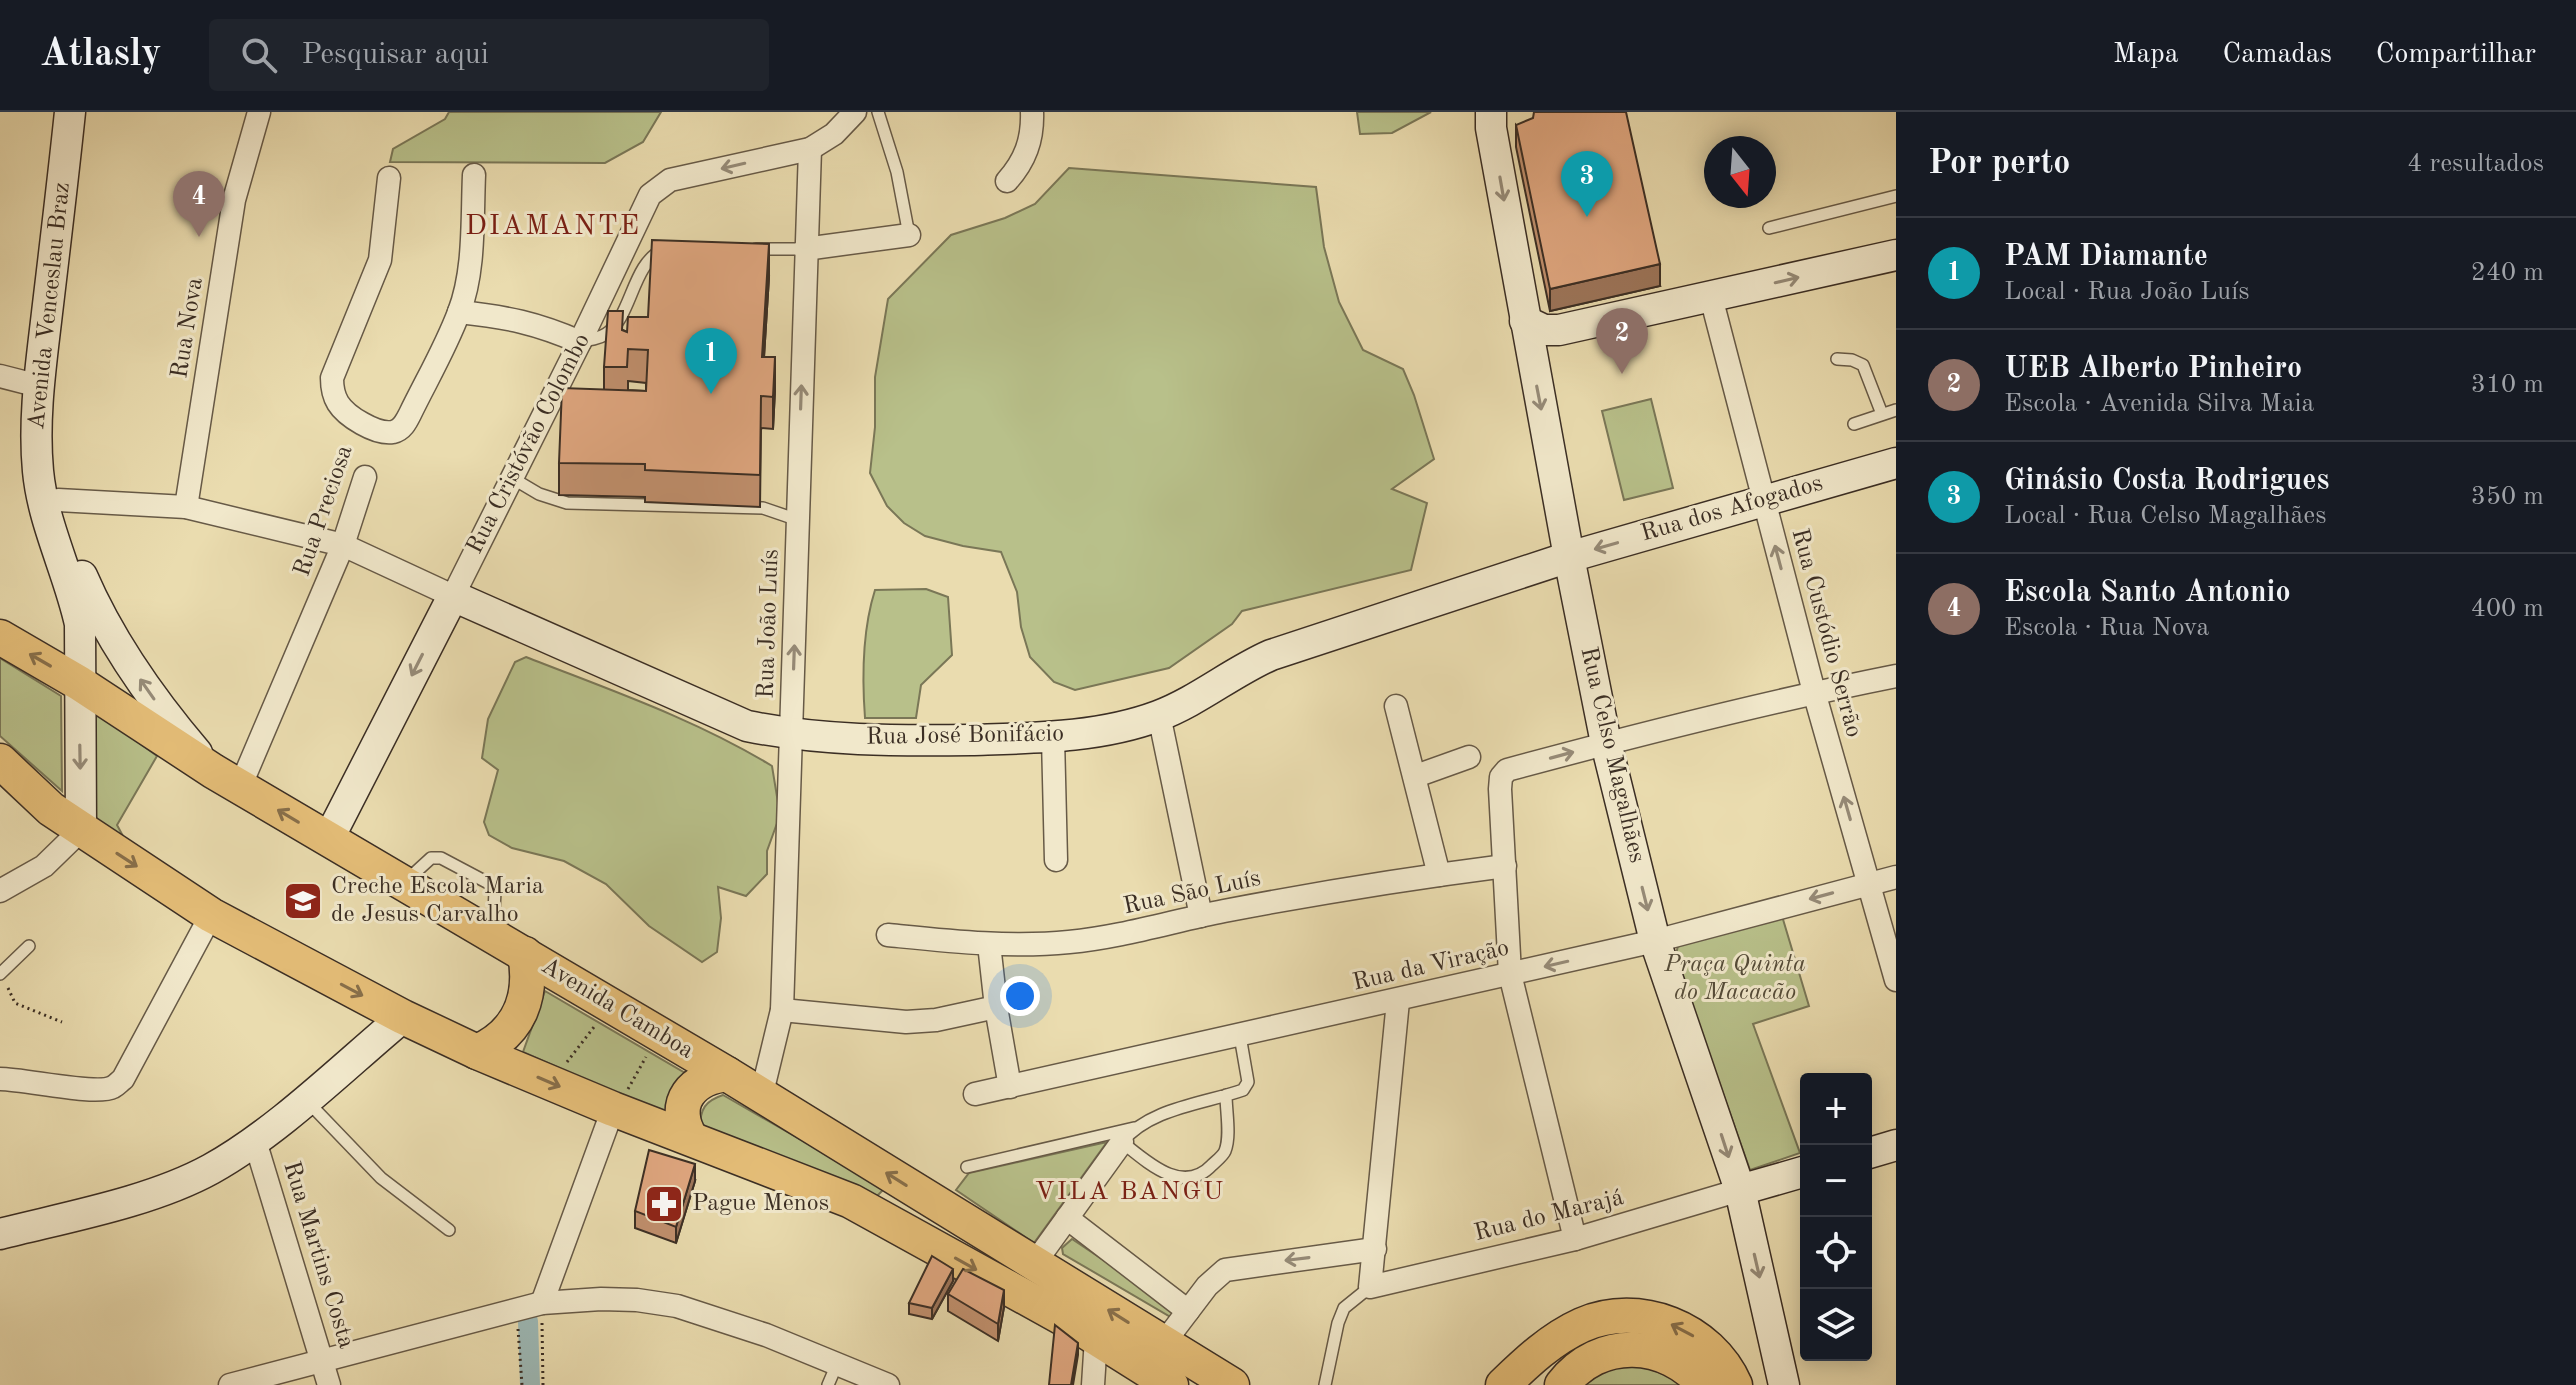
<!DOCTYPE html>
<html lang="pt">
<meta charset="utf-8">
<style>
body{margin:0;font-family:"Old Standard TT",serif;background:#20242c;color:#f1f3f6}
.controls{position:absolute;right:24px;bottom:24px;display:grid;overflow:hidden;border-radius:8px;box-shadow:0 4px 20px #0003}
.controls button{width:72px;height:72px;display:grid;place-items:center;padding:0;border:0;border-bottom:2px solid #363941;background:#171b24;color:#f1f3f6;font:40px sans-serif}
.compass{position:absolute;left:1704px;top:24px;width:72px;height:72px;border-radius:50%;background:#171b24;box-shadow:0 4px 20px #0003;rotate:163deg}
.you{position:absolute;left:1020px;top:884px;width:28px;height:28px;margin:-20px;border:6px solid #fff;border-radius:50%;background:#1a73e8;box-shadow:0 0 0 12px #1a73e833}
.badge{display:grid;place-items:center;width:52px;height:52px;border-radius:50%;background:#d93025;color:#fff;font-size:26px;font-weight:700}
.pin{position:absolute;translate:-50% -66px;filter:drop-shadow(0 2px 4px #0008)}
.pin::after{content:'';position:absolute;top:42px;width:28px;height:24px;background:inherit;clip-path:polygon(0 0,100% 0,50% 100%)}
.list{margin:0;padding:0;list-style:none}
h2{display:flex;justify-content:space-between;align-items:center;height:104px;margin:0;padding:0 32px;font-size:34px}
h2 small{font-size:26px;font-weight:400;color:#9ea1a6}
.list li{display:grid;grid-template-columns:52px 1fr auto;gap:24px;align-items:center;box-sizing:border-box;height:112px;padding:0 32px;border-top:2px solid #363941}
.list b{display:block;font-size:30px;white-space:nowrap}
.list p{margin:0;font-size:26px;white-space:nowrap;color:#9ea1a6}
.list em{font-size:26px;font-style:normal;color:#9ea1a6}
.icon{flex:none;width:44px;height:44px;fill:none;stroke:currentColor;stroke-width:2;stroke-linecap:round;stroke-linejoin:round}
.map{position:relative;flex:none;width:1896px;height:1273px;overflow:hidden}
header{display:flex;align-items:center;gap:48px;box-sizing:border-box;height:112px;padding:0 40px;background:#171b24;border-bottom:2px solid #363941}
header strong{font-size:38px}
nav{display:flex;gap:44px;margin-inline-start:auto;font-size:28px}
.search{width:560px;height:72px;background:#20242c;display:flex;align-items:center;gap:20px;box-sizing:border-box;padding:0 28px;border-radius:8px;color:#9ea1a6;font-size:30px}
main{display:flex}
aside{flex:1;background:#171b24}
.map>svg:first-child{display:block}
.green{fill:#b8c08a;stroke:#7a7757;stroke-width:2}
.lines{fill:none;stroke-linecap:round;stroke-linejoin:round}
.canal{stroke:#9db9b6;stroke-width:20}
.lane-casing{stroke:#675a47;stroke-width:14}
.street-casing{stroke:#675a47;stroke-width:25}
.secondary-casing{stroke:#3b2e24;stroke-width:33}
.primary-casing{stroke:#3b2e24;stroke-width:37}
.path{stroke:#3b2e24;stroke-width:3;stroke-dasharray:2 4;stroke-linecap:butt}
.lane{stroke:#f1e8cb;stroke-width:11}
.street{stroke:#f1e8cb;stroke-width:22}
.secondary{stroke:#f1e8cb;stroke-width:30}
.primary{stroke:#e5be78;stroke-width:34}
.wall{fill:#c1906e;stroke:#3b2e24;stroke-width:2;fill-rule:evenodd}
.shaded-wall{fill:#9d755a;stroke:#3b2e24;stroke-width:2}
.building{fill:#e0a780;stroke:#3b2e24;stroke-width:2}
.oneway{stroke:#968b78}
.oneway2{stroke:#886f4a}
.labels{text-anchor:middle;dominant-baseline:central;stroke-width:6;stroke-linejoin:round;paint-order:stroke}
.street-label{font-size:24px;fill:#3b2e24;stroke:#f1e8cb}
.poi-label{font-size:24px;fill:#3b2e24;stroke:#f1e8cb;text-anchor:start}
.park-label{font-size:24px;font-style:italic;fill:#544b38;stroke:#f1e8cb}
.neighbourhood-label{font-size:26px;letter-spacing:2px;fill:#7a1f14;stroke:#f1e8cb}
.quarter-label{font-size:28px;letter-spacing:2px;fill:#7a1f14;stroke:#f1e8cb}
</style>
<header>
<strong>Atlasly</strong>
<div class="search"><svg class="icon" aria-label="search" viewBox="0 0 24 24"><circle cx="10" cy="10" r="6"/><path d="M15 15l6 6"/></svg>Pesquisar aqui</div>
<nav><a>Mapa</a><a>Camadas</a><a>Compartilhar</a></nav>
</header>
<main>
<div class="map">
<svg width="1896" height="1273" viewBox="0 0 1896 1273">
<rect width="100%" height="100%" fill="#eadcaf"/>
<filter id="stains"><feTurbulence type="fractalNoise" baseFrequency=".0025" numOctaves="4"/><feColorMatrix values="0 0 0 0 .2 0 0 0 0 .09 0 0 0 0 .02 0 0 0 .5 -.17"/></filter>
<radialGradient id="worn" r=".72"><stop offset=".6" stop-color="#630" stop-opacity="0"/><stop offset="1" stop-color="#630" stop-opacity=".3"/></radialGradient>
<g class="green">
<path d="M449,0H661L643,30L605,51L390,50L393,37L445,7Z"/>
<path d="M1357,0H1431L1392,21L1360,22Z"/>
<path d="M1069,56L1316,75L1324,135L1339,190L1363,238L1403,257L1414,283L1434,347L1392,377L1427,391L1411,458L1242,499L1232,512L1169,556L1075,578L1054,570L1030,545L1021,515L1017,480L1001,440L963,434L925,424L904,411L887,394L870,361L875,315V265L888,187L951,123L1005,106L1035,92Z"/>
<path d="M1651,287L1673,376L1624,388L1602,299Z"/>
<path d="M926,477L948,485L952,543L921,573L916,606H865C862,566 863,516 875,478Z"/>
<path d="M526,545C610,578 695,607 772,654L780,703L767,739V762L746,784L718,775L721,806L717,840L702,850L649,814L606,772L564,749L512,736L489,723L484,710L498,658L482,646L488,607L515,550Z"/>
<path d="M0,546L61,584L62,679L0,624Z"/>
<path d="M90,595L157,644L117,713L130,737L93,704Z"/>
<path d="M1782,804L1809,894L1753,912L1800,1041L1750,1058L1675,846L1678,834Z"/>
<path d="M545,879L685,961L667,1004L523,940Z"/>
<path d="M723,983L885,1076L871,1090L700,1016C700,997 705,989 723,983Z"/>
<path d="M1107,1030L1034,1131L956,1078L969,1061Z"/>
<path d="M1072,1127L1178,1198L1174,1207L1063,1142L1062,1136Z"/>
<path d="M1632,1250L1692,1273H1576L1589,1263Z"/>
</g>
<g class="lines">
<path class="canal" d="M528,1209L530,1273"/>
<g class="lane-casing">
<g id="lane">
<path d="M878,0L897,60L909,123"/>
<path d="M1769,116L1896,84"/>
<path d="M756,137H805"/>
<path d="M581,229C590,228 598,227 606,222C632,205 632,151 663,138"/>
<path d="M1837,247L1852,248L1863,253L1882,302"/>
<path d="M1854,312L1896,298"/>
<path d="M512,366L539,382L567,391L763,396L798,408"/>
<path d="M407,768L431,746H441L492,773L495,779L493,819"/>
<path d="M0,862L29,834"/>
<path d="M1226,983C1226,999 1231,1024 1225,1039C1223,1044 1216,1049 1212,1053C1183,1084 1147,1050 1122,1030C1150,996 1203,992 1243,978L1248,970L1240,924"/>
<path d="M308,990L381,1066L449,1118"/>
<path d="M967,1055L1134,1016"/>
<path d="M828,1273L837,1252"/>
<path d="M1325,1273L1338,1211L1344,1196L1370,1175"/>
</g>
</g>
<g class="street-casing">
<g id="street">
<path d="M389,66L380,148L332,266C332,275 333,283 338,291C346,304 376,323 393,320C402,318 406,310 410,302C426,269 446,235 459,200C475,159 472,108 474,63"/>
<path d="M1007,69C1025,49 1033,28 1032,0"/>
<path d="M805,137L909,123"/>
<path d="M1711,185L1814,580L1896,868"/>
<path d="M459,200C507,205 536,211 580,230"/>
<path d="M0,264L39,274"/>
<path d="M44,393L58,388L186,395L343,433L453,484L580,230L650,83L670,68L810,37L834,22L855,0"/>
<path d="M186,395L234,88L259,0"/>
<path d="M1396,594L1439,763"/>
<path d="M1159,603L1201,804"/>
<path d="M1053,626L1056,748"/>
<path d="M1416,664L1469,645"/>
<path d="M240,675L343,433L365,365"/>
<path d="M0,779L44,754L81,718"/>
<path d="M888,823C948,829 1009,836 1069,830C1122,825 1173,809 1224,799C1318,781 1411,766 1505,754"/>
<path d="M989,832L996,895L1010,975"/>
<path d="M1398,889L1370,1175L1575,1127L1740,1078"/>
<path d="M782,898L906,910L936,908L996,895"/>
<path d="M0,967C25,967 96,984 113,975C117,973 119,970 123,967L211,803"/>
<path d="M975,982L1655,829L1896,765"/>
<path d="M761,985L782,898L810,37"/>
<path d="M255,1029L329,1273"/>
<path d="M1067,1106L1188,1199"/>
<path d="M1575,1127L1510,862L1500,677L1501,665L1507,658C1636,623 1765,590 1896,564"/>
<path d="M1034,1152L1122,1030"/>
<path d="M542,1191L613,997"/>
<path d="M1163,1232L1207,1174L1225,1158L1375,1137"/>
<path d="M230,1273L542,1191L601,1187L637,1188L677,1194L766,1223L888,1273"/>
<path d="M1093,1273L1096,1226"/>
</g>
</g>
<g class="secondary-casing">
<g id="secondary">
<path d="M70,0C63,67 55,134 47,201C41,253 33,306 38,359C43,412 69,461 80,512L81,718"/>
<path d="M1491,0V16L1569,445L1606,631L1655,829L1740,1078L1784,1273"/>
<path d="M1525,209L1544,218H1559L1896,143"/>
<path d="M82,464C110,529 151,587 197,641"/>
<path d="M328,728L453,484L747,614C821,629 896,629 971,628C1033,626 1099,626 1158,604C1198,589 1232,560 1271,543L1569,445L1896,351"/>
<path d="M1866,1042L1896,1033"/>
<path d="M1740,1078L1806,1059"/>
<path d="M0,1122C67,1105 151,1090 211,1057C279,1019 343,955 403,905"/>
</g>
</g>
<g class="primary-casing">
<g id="primary">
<path d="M0,525L79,571L213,659L727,962L1232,1273"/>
<path d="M0,649L51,697L211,803L403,905L477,940L613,997L851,1089L1079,1215L1171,1273"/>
<path d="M477,940C520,921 533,885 525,842"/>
<path d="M690,1025C670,990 693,966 727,962"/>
<path d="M1503,1273C1527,1250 1551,1227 1582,1213C1639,1188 1710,1216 1735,1273"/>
<path d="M1562,1273C1599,1224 1667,1228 1704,1273"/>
</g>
</g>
<g class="path">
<path d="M8,876L15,891L62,910"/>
<path d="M567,950L594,915"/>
<path d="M628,977L646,945"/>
<path d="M542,1211L543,1273"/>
<path d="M518,1217L522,1273"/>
</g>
<use href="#lane" class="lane"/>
<use href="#street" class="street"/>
<use href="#secondary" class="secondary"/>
<use href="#primary" class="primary"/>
</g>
<g class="wall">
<path d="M1516,13L1660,174L1550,199L1516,35Z"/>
<path d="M769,165L764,245L775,278L773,317L761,316L760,395L645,390V385L559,383V351L604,277V255L623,218L627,220ZM628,269L646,271V279L628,278Z"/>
<path d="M695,1069L676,1131L635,1116V1099Z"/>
<path d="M953,1169L932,1207L909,1202V1191Z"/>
<path d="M948,1182L1004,1195L998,1229L948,1199Z"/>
</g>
<g class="shaded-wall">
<path d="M769,132V165L762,277V245Z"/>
<path d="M1660,152V174L1550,199V177Z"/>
<path d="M775,245V278L773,317V285Z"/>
<path d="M695,1052V1069L676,1131V1115Z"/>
<path d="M953,1157V1169L932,1207V1196Z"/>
<path d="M1004,1178V1195L998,1229V1212Z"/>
<path d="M1078,1231V1243L1073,1273H1071Z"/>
</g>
<g class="building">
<path d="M1534,0H1626L1660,152L1550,177L1516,13L1533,6Z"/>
<path d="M652,128L769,132L762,245H775L773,285L761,284L760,363L645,358V352L559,351L562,276L646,279L648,238L628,237L627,255H604L608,199H623L622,218L627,220L628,205H648Z"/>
<path d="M649,1038L695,1052L676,1115L635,1099Z"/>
<path d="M932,1144L953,1157L932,1196L909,1191Z"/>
<path d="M963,1157L1004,1178L998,1212L948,1182Z"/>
<path d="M1055,1213L1078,1231L1071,1273H1049Z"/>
</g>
<defs><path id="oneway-shaft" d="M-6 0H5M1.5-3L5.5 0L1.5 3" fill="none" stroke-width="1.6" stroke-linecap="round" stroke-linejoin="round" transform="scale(2)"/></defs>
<g class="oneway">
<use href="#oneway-shaft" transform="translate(733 54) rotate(167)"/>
<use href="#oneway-shaft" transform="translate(1502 77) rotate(80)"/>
<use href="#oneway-shaft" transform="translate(1787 168) rotate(-13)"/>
<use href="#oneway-shaft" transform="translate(801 285) rotate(-88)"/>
<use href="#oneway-shaft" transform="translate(1539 286) rotate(79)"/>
<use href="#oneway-shaft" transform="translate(1606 434) rotate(164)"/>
<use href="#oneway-shaft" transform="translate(1778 445) rotate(-105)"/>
<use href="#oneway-shaft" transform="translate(794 545) rotate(-88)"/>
<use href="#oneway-shaft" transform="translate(417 553) rotate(117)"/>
<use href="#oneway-shaft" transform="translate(147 577) rotate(-125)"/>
<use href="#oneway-shaft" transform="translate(1562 643) rotate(-15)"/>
<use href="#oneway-shaft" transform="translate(80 645) rotate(89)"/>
<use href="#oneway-shaft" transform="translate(1847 696) rotate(-106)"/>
<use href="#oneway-shaft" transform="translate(1821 784) rotate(165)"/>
<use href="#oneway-shaft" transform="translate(1645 787) rotate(76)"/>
<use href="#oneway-shaft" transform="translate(1556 852) rotate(167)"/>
<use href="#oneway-shaft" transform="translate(1725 1034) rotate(72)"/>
<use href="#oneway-shaft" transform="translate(1297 1147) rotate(173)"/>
<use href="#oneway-shaft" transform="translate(1757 1154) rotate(77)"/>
</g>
<g class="oneway2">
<use href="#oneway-shaft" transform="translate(40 548) rotate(-150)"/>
<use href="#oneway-shaft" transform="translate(288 704) rotate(-149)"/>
<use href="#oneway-shaft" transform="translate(127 748) rotate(33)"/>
<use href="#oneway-shaft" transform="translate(352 878) rotate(28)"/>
<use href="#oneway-shaft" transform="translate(549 970) rotate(23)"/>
<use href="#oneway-shaft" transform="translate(896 1067) rotate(-148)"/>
<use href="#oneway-shaft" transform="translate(966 1152) rotate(29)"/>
<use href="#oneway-shaft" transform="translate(1118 1204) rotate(-148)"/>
<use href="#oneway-shaft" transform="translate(1682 1218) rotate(-152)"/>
</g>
<defs>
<g id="school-square" transform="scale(2)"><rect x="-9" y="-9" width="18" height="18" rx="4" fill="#8f2418" stroke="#f1e8cb"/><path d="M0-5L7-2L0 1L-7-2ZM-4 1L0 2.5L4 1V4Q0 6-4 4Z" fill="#fff"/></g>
<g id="pharmacy-square" transform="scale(2)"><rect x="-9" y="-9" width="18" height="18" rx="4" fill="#8f2418" stroke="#f1e8cb"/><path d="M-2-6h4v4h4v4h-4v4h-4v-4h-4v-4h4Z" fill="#fff"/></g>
</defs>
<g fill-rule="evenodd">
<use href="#school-square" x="303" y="789"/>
<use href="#pharmacy-square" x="664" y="1092"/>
</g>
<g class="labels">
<g class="street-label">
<text transform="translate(50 194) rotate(-84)">Avenida Venceslau Braz</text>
<text transform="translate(188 216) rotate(-81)">Rua Nova</text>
<text transform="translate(529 332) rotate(-63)">Rua Cristóvão Colombo</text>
<text transform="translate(1732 397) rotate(-16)">Rua dos Afogados</text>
<text transform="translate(324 399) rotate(-71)">Rua Preciosa</text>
<text transform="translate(769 512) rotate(-88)">Rua João Luís</text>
<text transform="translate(1826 521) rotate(75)">Rua Custódio Serrão</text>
<text transform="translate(965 624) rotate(-1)">Rua José Bonifácio</text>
<text transform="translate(1612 643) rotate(77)">Rua Celso Magalhães</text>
<text transform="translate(1192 781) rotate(-12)">Rua São Luís</text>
<text transform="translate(1431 854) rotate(-13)">Rua da Viração</text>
<text transform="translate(617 897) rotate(31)">Avenida Camboa</text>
<text transform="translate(1549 1104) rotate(-14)">Rua do Marajá</text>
<text transform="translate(318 1143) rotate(73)">Rua Martins Costa</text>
</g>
<g class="poi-label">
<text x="331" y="775">Creche Escola Maria<tspan x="331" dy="28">de Jesus Carvalho</tspan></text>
<text x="692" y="1092">Pague Menos</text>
</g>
<g class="park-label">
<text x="1735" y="853">Praça Quinta<tspan x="1735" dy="28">do Macacão</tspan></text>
</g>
<g class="neighbourhood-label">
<text x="1130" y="1080">VILA BANGU</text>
</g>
<g class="quarter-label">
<text x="553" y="115">DIAMANTE</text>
</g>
</g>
<rect width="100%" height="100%" filter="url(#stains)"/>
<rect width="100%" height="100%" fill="url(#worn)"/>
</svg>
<div class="controls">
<button>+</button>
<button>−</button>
<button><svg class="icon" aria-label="locate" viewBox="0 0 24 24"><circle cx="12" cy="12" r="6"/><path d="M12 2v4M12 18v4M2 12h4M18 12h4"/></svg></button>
<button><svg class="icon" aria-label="layers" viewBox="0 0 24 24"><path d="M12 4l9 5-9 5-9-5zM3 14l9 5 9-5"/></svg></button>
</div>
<svg class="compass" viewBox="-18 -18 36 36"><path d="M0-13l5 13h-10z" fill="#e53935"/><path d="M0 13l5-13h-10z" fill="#9ea1a6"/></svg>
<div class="you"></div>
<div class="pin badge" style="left:711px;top:282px;background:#0f9aa8">1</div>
<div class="pin badge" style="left:1622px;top:262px;background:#8d6e63">2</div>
<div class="pin badge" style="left:1587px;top:105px;background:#0f9aa8">3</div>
<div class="pin badge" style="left:199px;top:125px;background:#8d6e63">4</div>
</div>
<aside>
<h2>Por perto<small>4 resultados</small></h2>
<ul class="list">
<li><span class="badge" style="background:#0f9aa8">1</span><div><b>PAM Diamante</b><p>Local · Rua João Luís</p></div><em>240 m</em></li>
<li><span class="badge" style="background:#8d6e63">2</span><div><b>UEB Alberto Pinheiro</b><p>Escola · Avenida Silva Maia</p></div><em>310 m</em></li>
<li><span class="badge" style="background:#0f9aa8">3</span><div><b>Ginásio Costa Rodrigues</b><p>Local · Rua Celso Magalhães</p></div><em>350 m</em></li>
<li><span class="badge" style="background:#8d6e63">4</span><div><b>Escola Santo Antonio</b><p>Escola · Rua Nova</p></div><em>400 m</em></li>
</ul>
</aside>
</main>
